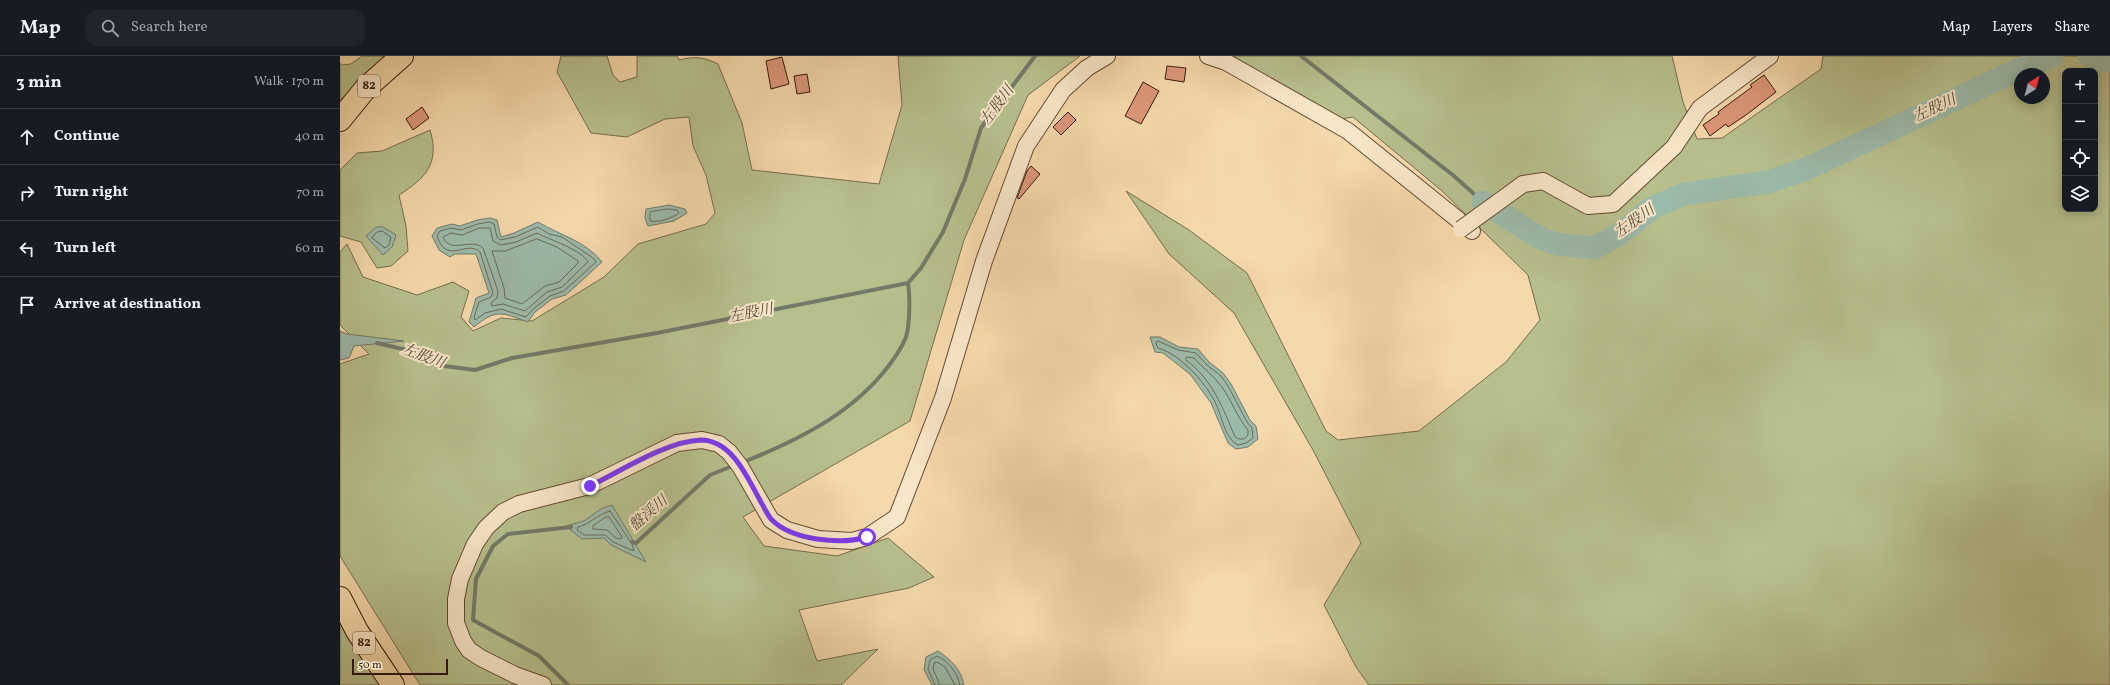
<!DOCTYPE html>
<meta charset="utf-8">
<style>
body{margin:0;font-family:Vollkorn,"Noto Serif JP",serif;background:#20242c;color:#f1f3f6}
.controls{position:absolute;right:12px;top:12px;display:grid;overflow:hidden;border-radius:8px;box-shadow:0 2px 10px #0003}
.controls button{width:36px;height:36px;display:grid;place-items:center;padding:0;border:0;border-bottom:1px solid #363941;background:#171b24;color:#f1f3f6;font:20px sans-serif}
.compass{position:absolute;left:1674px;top:12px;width:36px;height:36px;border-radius:50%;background:#171b24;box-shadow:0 2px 10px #0003;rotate:36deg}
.scale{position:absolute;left:12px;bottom:10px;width:96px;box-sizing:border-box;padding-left:4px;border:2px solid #361b0a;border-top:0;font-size:11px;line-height:14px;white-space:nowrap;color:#361b0a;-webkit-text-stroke:3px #f8e6c8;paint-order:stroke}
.stop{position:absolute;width:12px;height:12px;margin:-9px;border:3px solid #7c3aed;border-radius:50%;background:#fff}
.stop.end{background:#7c3aed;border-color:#fff;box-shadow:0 1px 4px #0008}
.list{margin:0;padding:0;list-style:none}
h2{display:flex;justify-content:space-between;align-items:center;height:52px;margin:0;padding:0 16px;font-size:17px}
h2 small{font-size:13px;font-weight:400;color:#9ea1a6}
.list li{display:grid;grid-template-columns:26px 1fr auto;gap:12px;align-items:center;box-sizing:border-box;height:56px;padding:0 16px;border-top:1px solid #363941}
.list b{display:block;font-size:15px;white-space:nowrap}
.list em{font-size:13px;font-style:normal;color:#9ea1a6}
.icon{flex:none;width:22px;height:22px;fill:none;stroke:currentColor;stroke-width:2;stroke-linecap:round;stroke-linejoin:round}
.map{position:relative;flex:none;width:1770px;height:629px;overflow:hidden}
header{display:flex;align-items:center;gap:24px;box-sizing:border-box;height:56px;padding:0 20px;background:#171b24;border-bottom:1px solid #363941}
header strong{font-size:19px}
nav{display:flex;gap:22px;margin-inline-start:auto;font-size:14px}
.search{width:280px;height:36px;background:#20242c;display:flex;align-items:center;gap:10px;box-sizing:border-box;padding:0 14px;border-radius:12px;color:#9ea1a6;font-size:15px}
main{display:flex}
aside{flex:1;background:#171b24}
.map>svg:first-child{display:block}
.green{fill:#b7c08d;stroke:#766e4c;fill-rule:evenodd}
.water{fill:#9cbaa9;stroke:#737a69}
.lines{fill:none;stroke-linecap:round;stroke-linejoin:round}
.shore{stroke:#696a5a;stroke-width:1}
.stream{stroke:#737a69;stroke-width:4}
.river{stroke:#9cbaa9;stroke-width:23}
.building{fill:#dd9779;stroke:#361b0a}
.minor-casing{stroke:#664a32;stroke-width:18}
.primary-casing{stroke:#361b0a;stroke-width:24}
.minor{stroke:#f8e6c8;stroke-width:16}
.primary{stroke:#f5d8ab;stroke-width:22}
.minor-bridge-casing{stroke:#664a32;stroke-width:18;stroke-linecap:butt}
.minor-bridge{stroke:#f8e6c8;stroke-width:16}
.route{stroke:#7c3aed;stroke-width:5}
.labels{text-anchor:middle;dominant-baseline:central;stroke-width:4;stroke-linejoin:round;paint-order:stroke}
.shield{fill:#f8e6c8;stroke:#705843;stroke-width:1}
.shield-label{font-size:13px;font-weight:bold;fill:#361b0a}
.water-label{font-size:15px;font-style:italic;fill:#554b3a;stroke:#f8e6c8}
</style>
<header>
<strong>Map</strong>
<div class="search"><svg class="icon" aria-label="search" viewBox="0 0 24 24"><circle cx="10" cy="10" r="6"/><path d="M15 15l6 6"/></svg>Search here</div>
<nav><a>Map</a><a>Layers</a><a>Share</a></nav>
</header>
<main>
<aside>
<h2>3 min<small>Walk · 170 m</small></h2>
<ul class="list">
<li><svg class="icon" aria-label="ahead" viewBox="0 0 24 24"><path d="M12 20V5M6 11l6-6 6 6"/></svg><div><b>Continue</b></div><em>40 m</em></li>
<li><svg class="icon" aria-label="right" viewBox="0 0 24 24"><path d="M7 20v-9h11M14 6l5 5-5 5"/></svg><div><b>Turn right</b></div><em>70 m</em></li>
<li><svg class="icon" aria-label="left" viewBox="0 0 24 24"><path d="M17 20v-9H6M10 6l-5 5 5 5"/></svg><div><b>Turn left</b></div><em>60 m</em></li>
<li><svg class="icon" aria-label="arrive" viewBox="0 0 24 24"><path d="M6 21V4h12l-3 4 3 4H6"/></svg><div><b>Arrive at destination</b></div></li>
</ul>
</aside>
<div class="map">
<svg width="1770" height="629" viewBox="0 0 1770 629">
<rect width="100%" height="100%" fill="#f5d8ab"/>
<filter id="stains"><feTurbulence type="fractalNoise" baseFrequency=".005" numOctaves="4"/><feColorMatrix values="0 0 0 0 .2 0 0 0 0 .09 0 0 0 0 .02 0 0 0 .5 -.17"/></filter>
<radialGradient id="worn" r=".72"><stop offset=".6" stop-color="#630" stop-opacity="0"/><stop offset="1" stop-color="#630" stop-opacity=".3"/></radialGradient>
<g class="green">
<path d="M22,0H48L0,44V7L2,9L11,8Z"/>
<path d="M221,0H267L273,19L280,26L297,21V0H337L339,4C354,0 364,1 378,8L402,67L412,114L539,128L562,49L558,0H740L688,39L624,184L570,365L403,461L424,490L497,500L548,482L594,521L569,532L459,554L477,605L538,593L501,629H80L0,500V308L29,298L0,269V196L7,188L23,221L77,239L113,226L129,235L121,261L133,275L161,262L192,265L264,221L298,188L366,168L375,157L366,119L353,90L349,61L325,63L287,81L251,77L217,16Z"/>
<path d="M892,0H1332L1343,46L1357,83L1382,82L1481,13L1483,0H1770V629H1029L1016,611L984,549L1021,487L973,394L894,257L829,198L786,135L849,174L907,217L986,375L998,384L1079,375L1166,306L1200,264L1188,219L1101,134L1013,61L1001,63ZM1725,15H1755V153H1725ZM1680,18H1704V42H1680Z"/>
<path d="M90,74C100,107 86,122 59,139L66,170L68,195L51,210L37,212L21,186L0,180V114L17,97L42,95Z"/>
<path d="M0,562L42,629H0Z"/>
</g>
<g class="water">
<path d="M329,149L345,153L347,157L334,165L308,170L305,162L306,153Z"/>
<path d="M150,162L157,164L161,181L174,177L198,166C219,179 246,185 262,206L226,239L212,243L195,256L188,266C162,257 157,252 134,271L129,266L136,242L149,237L136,198H115L110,201L99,194L92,180L97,172L112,168L120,170L137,164Z"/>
<path d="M36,171H43L56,179L52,191L43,199L26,180Z"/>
<path d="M0,275L7,278L64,285L14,290L9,302L0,304Z"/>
<path d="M810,281H820L839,291L858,293L869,306L883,317L891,328L910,364L916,370L918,383L908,391L896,393L888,387L871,347L850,318L823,297L815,296Z"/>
<path d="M272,449L306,506L271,489L264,482L242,483L226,470L244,465L261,453Z"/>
<path d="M598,595C611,604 621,613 624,629H592L584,614L586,601Z"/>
</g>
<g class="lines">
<g class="shore">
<path d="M329,153L337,154L339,157C332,162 319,167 310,165V156Z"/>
<path d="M150,166L154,168L157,181L160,184L175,181L198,171L209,178L222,181L253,202L256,206L224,235L210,240L193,253L186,261L161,253L145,257L135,264L134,261L139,246L151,241L153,237L140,196C126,183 107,210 97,180L100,175L111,172L121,174L138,168Z"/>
<path d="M139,172H150L153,185L161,189L176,186L197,177C210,184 242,194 248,206L222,231L207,236L185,255L163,248L152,250L151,247L157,242L158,235L143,192C131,181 110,199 103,181L111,177L122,179Z"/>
<path d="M37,176L42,175L51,181L49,189L45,192L32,182Z"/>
<path d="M197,183L217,191L238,205V207L219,226L205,230L182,248L165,242L164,232L152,195H165Z"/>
<path d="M818,285L838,294L856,297L867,309L881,320L888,330L907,366L912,372L913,382L906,387L898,389C884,382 882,359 875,346C865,326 840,298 818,292L816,287Z"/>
<path d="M847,301L854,302C863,312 874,320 882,331C892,345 897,361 908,374V379L904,383H899L895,381C883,352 872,323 846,304Z"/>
<path d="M270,455L292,488L294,495L273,486L265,479H244L237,474L238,471C250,468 258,458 270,455Z"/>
<path d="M266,461H269L282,481L281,483L276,482L267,474L253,473V470Z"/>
<path d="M595,629L588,613L590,604L597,600C609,606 617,616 620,629"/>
<path d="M600,629L593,613L594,607L597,606L605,611L615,629"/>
</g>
<g class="stream">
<path d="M961,0L1114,120L1143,146"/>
<path d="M37,287L83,298L104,310L135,314L172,302L317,277L568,227L581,212L603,176L625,123L641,72L695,0"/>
<path d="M401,407C454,386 506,361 543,317C552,306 561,294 566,281C570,268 570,240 568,227"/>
<path d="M292,486L296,487L370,419L395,409"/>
<path d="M228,629L199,600L133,564L136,523L153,490L168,478L231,471"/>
</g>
<g class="river">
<path d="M1749,0L1760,5H1770"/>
<path d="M1143,146L1200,182L1217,188L1254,192L1280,178L1312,152L1344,138L1428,126L1466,113L1667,19L1713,0"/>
</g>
</g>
<g class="building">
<path d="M442,1L449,28L431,33L426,5Z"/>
<path d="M827,10L846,12L844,26L825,23Z"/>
<path d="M467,18L470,36L457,38L454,20Z"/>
<path d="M1424,19L1436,36L1406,59L1388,71L1386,68L1370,80L1363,69L1379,58L1378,56L1412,31L1410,29Z"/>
<path d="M803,26L819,35L801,68L785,60Z"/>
<path d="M82,51L89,62L73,74L66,63Z"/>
<path d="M728,56L736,64L721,79L713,71Z"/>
<path d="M691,110L700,118L679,143L677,142L687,115Z"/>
</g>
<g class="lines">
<g class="minor-casing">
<g id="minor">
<path d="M868,0L886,6L1008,75L1132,175"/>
<path d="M1179,131L1183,128L1203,125L1248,150L1273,148L1334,91L1360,52L1430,0"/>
<path d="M203,629L175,619L141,602L129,594L123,585L116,567V543L120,523L135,488L146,472L163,456L179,448L249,430L337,387L362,384L379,388L389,396L400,410L431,464L447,474L478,483L512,485L527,481L557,461L603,342L644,205L686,90L723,34L747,12L767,0"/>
</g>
</g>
<g class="primary-casing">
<g id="primary">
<path d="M0,64L26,32L62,0"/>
<path d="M0,542L17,575L53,629"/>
</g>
</g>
<use href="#minor" class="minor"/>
<use href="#primary" class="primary"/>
<g class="minor-bridge-casing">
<path id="minor-bridge" d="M1121,173L1179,131"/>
</g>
<use href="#minor-bridge" class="minor-bridge"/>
</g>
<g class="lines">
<path class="route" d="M250,430C281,415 327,385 361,384C393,384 409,425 422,448C425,453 428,460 432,464C452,484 500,489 527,481"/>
</g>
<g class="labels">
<g class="shield">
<rect x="18" y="19" width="22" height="22" rx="3"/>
<rect x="13" y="576" width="22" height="22" rx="3"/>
</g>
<g class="shield-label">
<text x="29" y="30">82</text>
<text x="24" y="587">82</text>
</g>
<g class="water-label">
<text transform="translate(658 50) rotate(-54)">左股川</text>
<text transform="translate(1595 53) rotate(-25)">左股川</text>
<text transform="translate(1295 166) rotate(-36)">左股川</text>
<text transform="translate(411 258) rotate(-11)">左股川</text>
<text transform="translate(83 301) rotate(20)">左股川</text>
<text transform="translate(309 458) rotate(-41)">盤渓川</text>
</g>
</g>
<rect width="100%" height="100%" filter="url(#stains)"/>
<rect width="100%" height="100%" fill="url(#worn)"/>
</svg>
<div class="controls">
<button>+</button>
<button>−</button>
<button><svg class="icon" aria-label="locate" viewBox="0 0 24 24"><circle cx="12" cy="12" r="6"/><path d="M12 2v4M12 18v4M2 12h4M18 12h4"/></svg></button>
<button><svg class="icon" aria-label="layers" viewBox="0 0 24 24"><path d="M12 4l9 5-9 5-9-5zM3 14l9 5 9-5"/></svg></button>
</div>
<svg class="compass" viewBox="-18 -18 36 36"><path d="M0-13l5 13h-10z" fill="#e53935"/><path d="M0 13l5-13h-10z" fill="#9ea1a6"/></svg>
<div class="scale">50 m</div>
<div class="stop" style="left:527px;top:481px"></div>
<div class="stop end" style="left:250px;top:430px"></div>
</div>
</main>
